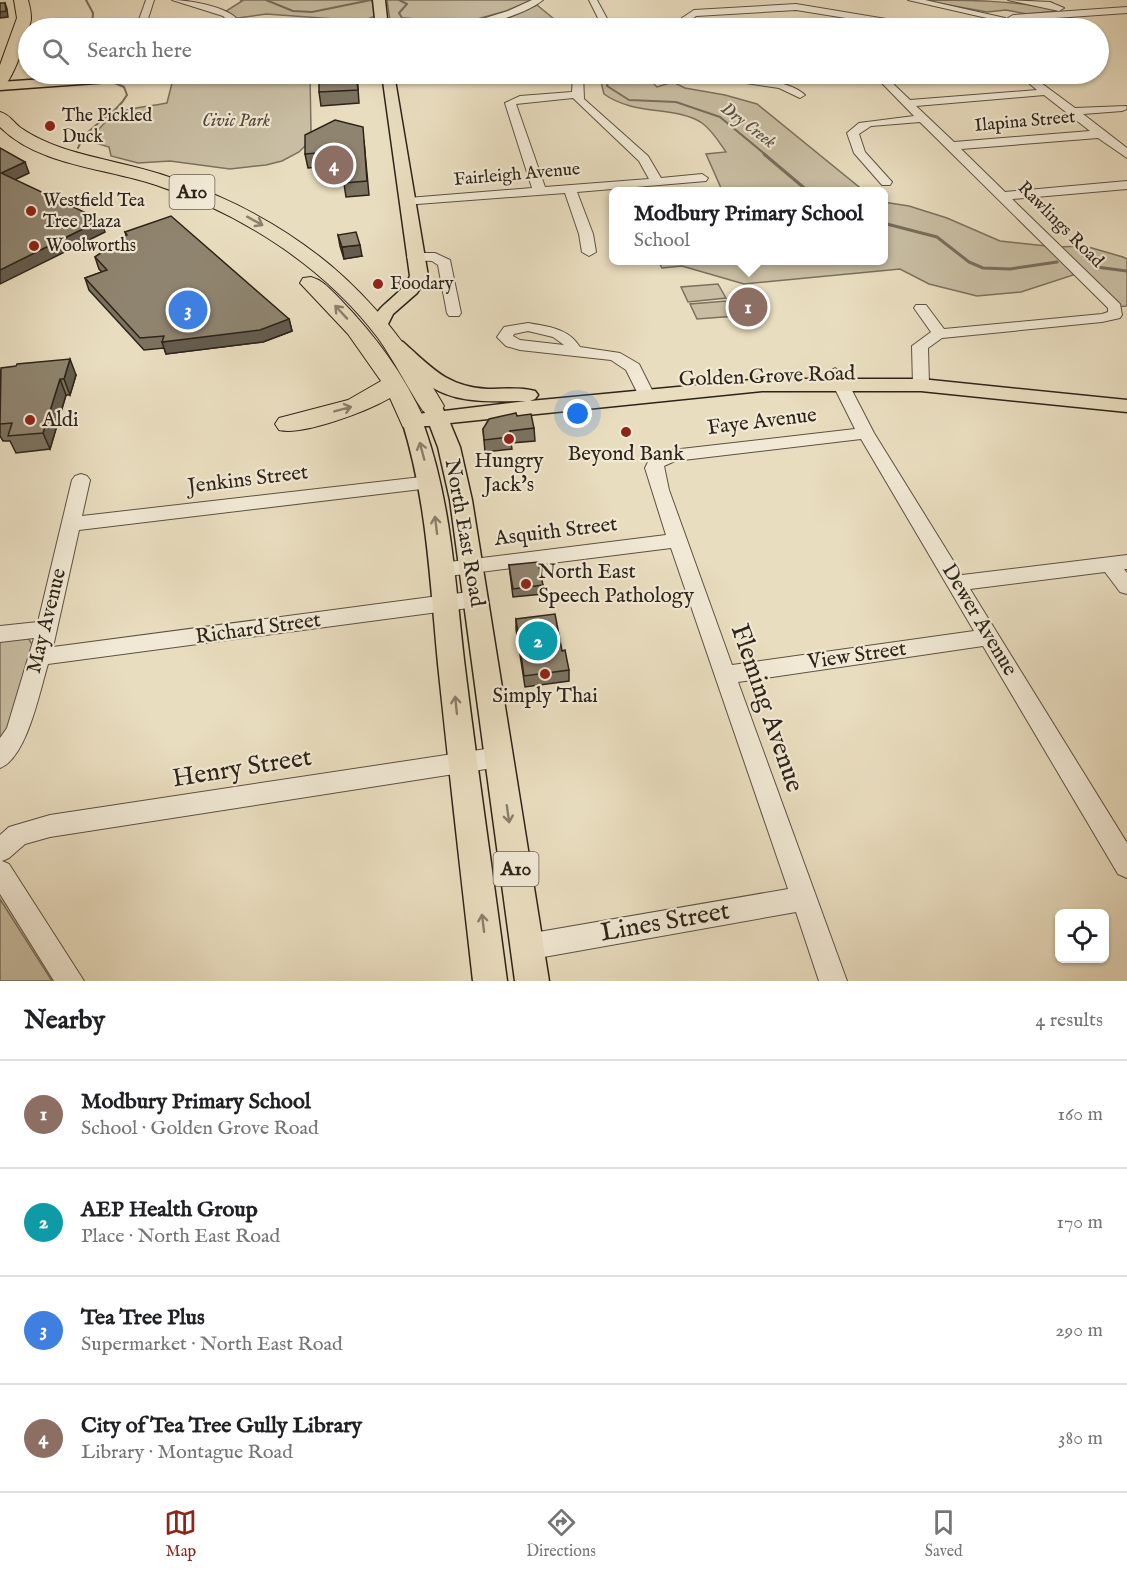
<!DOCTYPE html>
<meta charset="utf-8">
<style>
body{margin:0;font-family:"IM FELL English",serif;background:#f6f6f6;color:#202124}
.controls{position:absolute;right:18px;bottom:18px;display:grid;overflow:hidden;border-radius:9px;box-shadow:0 2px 4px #0004}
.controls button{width:54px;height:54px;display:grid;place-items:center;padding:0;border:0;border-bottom:2px solid #e0e0e0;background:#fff;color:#202124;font:30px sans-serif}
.you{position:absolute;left:578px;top:414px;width:21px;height:21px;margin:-15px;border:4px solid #fff;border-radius:50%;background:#1a73e8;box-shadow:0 0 0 9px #1a73e833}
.badge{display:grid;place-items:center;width:39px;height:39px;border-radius:50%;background:#8f2418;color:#fff;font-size:20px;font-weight:700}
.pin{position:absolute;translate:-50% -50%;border:3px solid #fff;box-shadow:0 2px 6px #0006}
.popup{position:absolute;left:609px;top:187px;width:279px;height:78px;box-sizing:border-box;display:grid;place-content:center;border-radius:9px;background:#fff;filter:drop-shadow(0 2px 4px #0005);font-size:20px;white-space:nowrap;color:#757577}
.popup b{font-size:22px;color:#202124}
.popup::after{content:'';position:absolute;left:50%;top:100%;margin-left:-12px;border:12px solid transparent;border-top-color:#fff}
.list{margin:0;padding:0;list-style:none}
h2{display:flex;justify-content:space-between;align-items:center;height:78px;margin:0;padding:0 24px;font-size:26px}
h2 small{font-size:20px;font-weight:400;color:#757577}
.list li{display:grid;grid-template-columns:39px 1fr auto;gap:18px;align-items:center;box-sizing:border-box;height:108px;padding:0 24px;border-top:2px solid #e0e0e0}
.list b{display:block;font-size:22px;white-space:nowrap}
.list p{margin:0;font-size:20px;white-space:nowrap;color:#757577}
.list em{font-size:20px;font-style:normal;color:#757577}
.icon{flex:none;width:33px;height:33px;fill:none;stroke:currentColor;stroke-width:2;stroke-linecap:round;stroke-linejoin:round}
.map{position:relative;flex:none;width:1127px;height:981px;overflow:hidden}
.search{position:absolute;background:#fff;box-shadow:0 2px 4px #0004;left:18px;right:18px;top:18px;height:66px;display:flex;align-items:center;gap:15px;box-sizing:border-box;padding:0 21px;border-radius:33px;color:#757577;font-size:22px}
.sheet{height:510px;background:#fff}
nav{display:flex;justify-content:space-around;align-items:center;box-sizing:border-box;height:84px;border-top:2px solid #e0e0e0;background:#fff;font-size:16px;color:#757577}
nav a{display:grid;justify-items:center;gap:3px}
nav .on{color:#8f2418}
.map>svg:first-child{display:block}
.green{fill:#c9bea3;stroke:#7b715e;stroke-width:1.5}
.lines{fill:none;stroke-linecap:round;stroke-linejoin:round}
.stream-far1{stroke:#776d5b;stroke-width:2}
.stream{stroke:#776d5b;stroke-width:3}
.minor-casing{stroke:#5c5242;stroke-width:2}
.major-casing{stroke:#2d2419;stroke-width:3}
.highway-casing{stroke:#2d2419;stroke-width:2}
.minor{fill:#f1e9d5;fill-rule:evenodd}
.major{fill:#e9ddbf;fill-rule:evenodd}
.highway{fill:#e9ddbf;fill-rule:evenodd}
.wall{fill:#7b725f;stroke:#2d2419;stroke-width:1.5}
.shaded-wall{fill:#645c4e;stroke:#2d2419;stroke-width:1.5}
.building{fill:#8f846f;stroke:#2d2419;stroke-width:1.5}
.oneway{stroke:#8b806c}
.poi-dot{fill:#8f2418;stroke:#f1e9d5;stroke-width:2}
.labels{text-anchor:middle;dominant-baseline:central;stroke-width:4.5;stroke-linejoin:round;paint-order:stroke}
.far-poi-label{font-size:18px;fill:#2d2419;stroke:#f1e9d5;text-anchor:start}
.far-park-label{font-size:18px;font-style:italic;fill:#544a3c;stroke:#f1e9d5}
.far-street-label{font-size:18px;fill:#2d2419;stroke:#f1e9d5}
.far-water-label{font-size:18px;font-style:italic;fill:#584f40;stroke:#f1e9d5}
.shield{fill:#f1e9d5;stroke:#685f51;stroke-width:1.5}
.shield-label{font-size:20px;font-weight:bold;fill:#2d2419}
.street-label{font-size:21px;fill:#2d2419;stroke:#f1e9d5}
.poi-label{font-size:21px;fill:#2d2419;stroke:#f1e9d5}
.near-street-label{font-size:26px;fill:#2d2419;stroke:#f1e9d5}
</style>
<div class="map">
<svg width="1127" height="981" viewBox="0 0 1127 981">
<rect width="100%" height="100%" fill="#e9ddbf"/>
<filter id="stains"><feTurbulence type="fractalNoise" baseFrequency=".00333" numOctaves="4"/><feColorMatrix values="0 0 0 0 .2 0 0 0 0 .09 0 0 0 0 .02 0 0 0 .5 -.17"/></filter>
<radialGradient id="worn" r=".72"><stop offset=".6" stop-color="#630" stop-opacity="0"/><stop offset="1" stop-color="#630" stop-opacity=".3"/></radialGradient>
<g class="green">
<path d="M240,0H372L375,16L363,21L266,14L231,19L223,13L242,1Z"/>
<path d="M387,0H532L506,11L445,28H391Z"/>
<path d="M921,0C960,0 1023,0 1058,11L1027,14L1006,10L987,12Z"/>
<path d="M537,5L565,28H472L506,19Z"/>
<path d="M204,74H310L311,131L307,144L299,152L282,161L266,165L230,169L170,161L138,163L111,156L109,147L89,141C117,104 126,111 167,103L174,75Z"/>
<path d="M599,74H667L653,83L657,87L673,82L685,88L725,95L757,104L864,191H726L721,188L706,154L726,152C719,142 712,130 702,123C677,106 634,116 604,94Z"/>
<path d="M883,202L909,206L947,218L1000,241L1056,247L1085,246L1123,257L1127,259V306L1115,307L1079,273L1021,292L977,296L929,284L900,269L744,284L682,266L662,268L658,261L883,260Z"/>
<path d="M718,284L726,298L688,302L681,287Z"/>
<path d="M727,301L736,316L697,319L690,304Z"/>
<path d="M28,638L34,647L10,728L0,744V640Z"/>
<path d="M0,899L52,981H0Z"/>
</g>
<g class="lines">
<g class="stream-far1">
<path d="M86,0L93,13L92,28"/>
<path d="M266,0L293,11L312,12L371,0"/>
<path d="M399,0L407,4L399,13L402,18L457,23"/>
<path d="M610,74L607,86L629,100L676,102L720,117L766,155"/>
<path d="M78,148C88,123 114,118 127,95L124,87L108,80"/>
</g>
<g class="stream">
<path d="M764,154L809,192"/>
<path d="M883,223L937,237L969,262L983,268L1010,269L1057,262"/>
<path d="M1096,267L1127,271"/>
</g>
<g class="minor-casing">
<g id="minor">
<path d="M146,0H154L145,28H136Z"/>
<path d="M172,0C188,0 224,6 236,18L235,28H226V19L223,16Z"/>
<path d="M532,0H543C526,14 475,30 453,28L508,11Z"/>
<path d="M589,0H597L611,26L609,28H603Z"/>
<path d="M908,0H925L1005,18L1000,21Z"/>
<path d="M1008,0L1050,2L1064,8L1059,11Z"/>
<path d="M796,4L922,25L927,28H908L796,10L696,16L692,19L698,28H690L682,18L694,10Z"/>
<path d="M1127,7V13L1013,21L1008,18L1013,15Z"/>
<path d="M573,74H583L584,99L648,156L661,178L702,174L708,178L706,181L577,192L593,234L596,252L589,256L582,252L579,234L565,193L404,205L402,202L408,198L532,188L505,103L520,96L572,92ZM573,98L639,161L649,179L545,187L516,104Z"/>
<path d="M711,74C731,72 791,80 805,95L800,98L779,88L726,80Z"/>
<path d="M873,74H883L910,100L1037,90L1018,74H1029L1075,108L1126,106L1127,109L1122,111L1083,114L1127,148V158L1098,138L961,149L1005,192L1127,181V189L1012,199L1120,304L1122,315L1120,318L1102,322L942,338L928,348L929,385L927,388H915L913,385L912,346L931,332L914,308L916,305H926L944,329L1102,314L1108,312V308L920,122L871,126L859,134L865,152L892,182L890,185H882L854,153L847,133L859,123L914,116ZM1044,95L1090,131L954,142L916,106Z"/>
<path d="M414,253H435L450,260L461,313L459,316H449L447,313L438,265L432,261L409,260L407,257L409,254Z"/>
<path d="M528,323C549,327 568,328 580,347L620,353L639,364L655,396L647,401L641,400L626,370L611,360L520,350L506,346L497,337L504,327ZM528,331L553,337L564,345L520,340L513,336L514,334Z"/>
<path d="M835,368L843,373L874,433L962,575L1127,555V569H1124L1127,573V594L1120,592L1105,572L970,589L1127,843V878L1118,874L983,646L738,682L847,981H819L796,912L527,960L518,956L514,947L518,938L527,934L788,889L671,548L441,577L434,575L431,570L434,565L441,563L666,535L645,468L650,458L672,450L855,429L827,373ZM861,439L974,631L732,665L669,490L664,466L675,461Z"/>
<path d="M81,474L87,476L90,480L82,516L430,476L436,478L439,482L436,486L430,488L79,530L53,647L476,591L483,594L486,599L483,604L476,607L48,664C40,690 27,758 0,768V738L7,728L34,638L0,642V626L38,622L72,480L75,476Z"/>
<path d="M499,747L507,750L510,757L507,764L499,767L50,837L25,844L9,858L2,861L9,864L84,981H54L0,894V835L9,827L50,815Z"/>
</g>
</g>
<g class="major-casing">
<g id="major">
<path d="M373,0H385L388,28H376Z"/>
<path d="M118,74H170L164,78L0,90V82Z"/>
<path d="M382,74H394L428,276L417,293L393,314L386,328H372L370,324C379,303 401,296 410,276Z"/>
<path d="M396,340L403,342C431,367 447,387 488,389C503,389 520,387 535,391L538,395L535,399L530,401L762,379H921L1127,400V412L921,391H762L450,423L460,447L472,500L549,981H515L450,500L438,447L430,426H424C451,502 455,581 464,660C477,767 493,874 507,981H473C461,875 449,770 438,664C430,581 427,500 402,421L405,416L425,413L422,406L425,401L432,400L439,401L444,411L526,401C493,401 456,405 427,384C413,374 402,362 389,350L386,346L389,342Z"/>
</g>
</g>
<g class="highway-casing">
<g id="highway">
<path d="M14,0H28C30,7 31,12 31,19C29,32 12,86 0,89V65L17,18Z"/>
<path d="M0,112C9,114 14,123 21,128C34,137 48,143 62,148C98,160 136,165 172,178C298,222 378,291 444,406L441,411L432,414L423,411C407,387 395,362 378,338C324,266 240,213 156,185C106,168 39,166 0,127Z"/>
<path d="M311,277C323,280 331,290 340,299C375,335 404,374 425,421L421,427L412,429L403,427L390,398C368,411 303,436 279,430L275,424L279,418L348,400L381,381L348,334L300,283L303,278Z"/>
</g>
</g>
<use href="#minor" class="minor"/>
<use href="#major" class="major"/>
<use href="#highway" class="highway"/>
</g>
<g class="wall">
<path d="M357,74L359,103L321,106L319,92Z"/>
<path d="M364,141L369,195L346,197L344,184L327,185L324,170H320L319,167L308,168L305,154Z"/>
<path d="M125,232L289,319L292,331L263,342L166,354L164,348L144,350L89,290L85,278L102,272L99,269L95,257L126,235Z"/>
<path d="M338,235L362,256L344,259L340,246Z"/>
<path d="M0,370L76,375L70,395H66L50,449L16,453L10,441H3L0,436Z"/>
<path d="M517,416L534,428L535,441L511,443L512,449L485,452L483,429Z"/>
<path d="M509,565L543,585V594L513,597Z"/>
<path d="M516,619L569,670V681L525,687L516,629Z"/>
</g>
<g class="shaded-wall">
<path d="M5,3L7,9L8,17L0,18V12Z"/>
<path d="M25,162L29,173L6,184L1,173Z"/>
<path d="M101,220L105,232L0,284V270Z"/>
<path d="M360,245L362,256L344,259L342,247Z"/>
<path d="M289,319L292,331L263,342L166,354L162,342Z"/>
<path d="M70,359L76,375L70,395L64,379Z"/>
<path d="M60,379L66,395L50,449L43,433Z"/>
</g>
<g class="building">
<path d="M0,3H5L6,11L0,12Z"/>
<path d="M319,74H356L358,90L319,92Z"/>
<path d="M335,120L363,127L367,181L344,183L343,169L324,171V156H317V153L305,154V135Z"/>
<path d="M0,148L25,162L1,173L101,220L0,270Z"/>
<path d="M171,216L289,319L260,330L162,342L164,336L140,338L85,278L107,270L95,257L127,235L125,232Z"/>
<path d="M356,232L360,245L342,247L338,235Z"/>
<path d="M70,359L64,379H60L43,433L8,436L12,423L0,424L1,368L16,366L17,364Z"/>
<path d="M516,413L517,416L531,414L534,428L510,431L511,437L484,440L483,429L489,419Z"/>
<path d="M538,562L543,585L513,589L509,565Z"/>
<path d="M555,614L562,651L565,650L569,670L524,676L516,619Z"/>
</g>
<defs><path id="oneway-shaft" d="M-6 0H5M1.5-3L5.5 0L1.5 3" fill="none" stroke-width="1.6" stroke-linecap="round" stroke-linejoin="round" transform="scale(1.5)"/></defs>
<g class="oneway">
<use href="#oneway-shaft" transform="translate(255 221) rotate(29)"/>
<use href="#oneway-shaft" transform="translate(341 312) rotate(-133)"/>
<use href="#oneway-shaft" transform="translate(343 409) rotate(-15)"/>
<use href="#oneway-shaft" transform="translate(422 451) rotate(-105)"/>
<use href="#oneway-shaft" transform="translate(436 525) rotate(-97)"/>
<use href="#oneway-shaft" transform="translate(456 705) rotate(-96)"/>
<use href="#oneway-shaft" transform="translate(508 814) rotate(82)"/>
<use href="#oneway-shaft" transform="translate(483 923) rotate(-97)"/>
</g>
<g class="poi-dot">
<circle cx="50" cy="126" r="6"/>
<circle cx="31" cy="211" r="6"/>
<circle cx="34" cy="246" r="6"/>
<circle cx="378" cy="284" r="6"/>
<circle cx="30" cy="420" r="6"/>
<circle cx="626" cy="432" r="6"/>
<circle cx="509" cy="439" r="6"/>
<circle cx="526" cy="584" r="6"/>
<circle cx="545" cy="674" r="6"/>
</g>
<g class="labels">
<g class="far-poi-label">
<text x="62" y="116">The Pickled<tspan x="62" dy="21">Duck</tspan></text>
<text x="43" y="201">Westfield Tea<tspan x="43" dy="21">Tree Plaza</tspan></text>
<text x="46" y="246">Woolworths</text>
<text x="390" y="284">Foodary</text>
</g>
<g class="far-park-label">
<text x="236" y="121">Civic Park</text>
</g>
<g class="far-street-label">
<text transform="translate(1025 122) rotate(-5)">Ilapina Street</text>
<text transform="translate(517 175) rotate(-5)">Fairleigh Avenue</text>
<text transform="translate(1060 225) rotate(45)">Rawlings Road</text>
</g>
<g class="far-water-label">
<text transform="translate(748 126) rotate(37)">Dry Creek</text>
</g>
<g class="shield">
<rect x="169.5" y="175" width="45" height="34" rx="4.5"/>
<rect x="493.5" y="852" width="45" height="34" rx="4.5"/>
</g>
<g class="shield-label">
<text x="192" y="192">A10</text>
<text x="516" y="869">A10</text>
</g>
<g class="street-label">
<text transform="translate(767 377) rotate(-2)">Golden Grove Road</text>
<text transform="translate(762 422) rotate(-7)">Faye Avenue</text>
<text transform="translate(248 480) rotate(-7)">Jenkins Street</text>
<text transform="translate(556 532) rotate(-7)">Asquith Street</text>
<text transform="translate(464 533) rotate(80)">North East Road</text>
<text transform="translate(979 620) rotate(59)">Dewer Avenue</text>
<text transform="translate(47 621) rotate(-76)">May Avenue</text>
<text transform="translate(258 629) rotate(-8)">Richard Street</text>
<text transform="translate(857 656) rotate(-8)">View Street</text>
</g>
<g class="poi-label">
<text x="42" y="420" text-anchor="start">Aldi</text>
<text x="626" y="454">Beyond Bank</text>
<text x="509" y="461">Hungry<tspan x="509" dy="24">Jack's</tspan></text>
<text x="538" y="572" text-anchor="start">North East<tspan x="538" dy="24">Speech Pathology</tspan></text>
<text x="545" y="696">Simply Thai</text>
</g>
<g class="near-street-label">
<text transform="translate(767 708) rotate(71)">Fleming Avenue</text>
<text transform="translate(242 768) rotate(-9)">Henry Street</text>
<text transform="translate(665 922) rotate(-10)">Lines Street</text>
</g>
</g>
<rect width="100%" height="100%" filter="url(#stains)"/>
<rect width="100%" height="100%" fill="url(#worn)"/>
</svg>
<div class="controls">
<button><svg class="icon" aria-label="locate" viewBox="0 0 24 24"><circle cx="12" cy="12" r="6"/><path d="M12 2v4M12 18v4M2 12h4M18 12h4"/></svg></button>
</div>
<div class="you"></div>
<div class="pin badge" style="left:748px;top:307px;background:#8d6e63">1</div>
<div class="popup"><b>Modbury Primary School</b>School</div>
<div class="pin badge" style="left:538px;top:641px;background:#0f9aa8">2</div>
<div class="pin badge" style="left:188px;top:310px;background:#3f7fe0">3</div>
<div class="pin badge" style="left:334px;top:165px;background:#8d6e63">4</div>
<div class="search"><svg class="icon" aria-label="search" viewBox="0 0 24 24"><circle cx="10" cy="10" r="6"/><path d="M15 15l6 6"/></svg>Search here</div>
</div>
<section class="sheet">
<h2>Nearby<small>4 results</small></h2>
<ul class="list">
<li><span class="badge" style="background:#8d6e63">1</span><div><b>Modbury Primary School</b><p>School · Golden Grove Road</p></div><em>160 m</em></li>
<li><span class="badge" style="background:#0f9aa8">2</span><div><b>AEP Health Group</b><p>Place · North East Road</p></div><em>170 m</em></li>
<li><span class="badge" style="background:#3f7fe0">3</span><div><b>Tea Tree Plus</b><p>Supermarket · North East Road</p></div><em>290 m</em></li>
<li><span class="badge" style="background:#8d6e63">4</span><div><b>City of Tea Tree Gully Library</b><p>Library · Montague Road</p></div><em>380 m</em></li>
</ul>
</section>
<nav>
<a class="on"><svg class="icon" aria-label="map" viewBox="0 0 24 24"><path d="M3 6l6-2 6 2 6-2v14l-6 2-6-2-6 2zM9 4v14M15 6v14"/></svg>Map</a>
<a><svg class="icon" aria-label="directions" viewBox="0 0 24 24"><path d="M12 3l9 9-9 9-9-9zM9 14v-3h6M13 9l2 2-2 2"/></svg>Directions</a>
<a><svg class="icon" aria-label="saved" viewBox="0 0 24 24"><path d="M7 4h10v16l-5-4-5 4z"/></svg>Saved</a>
</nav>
